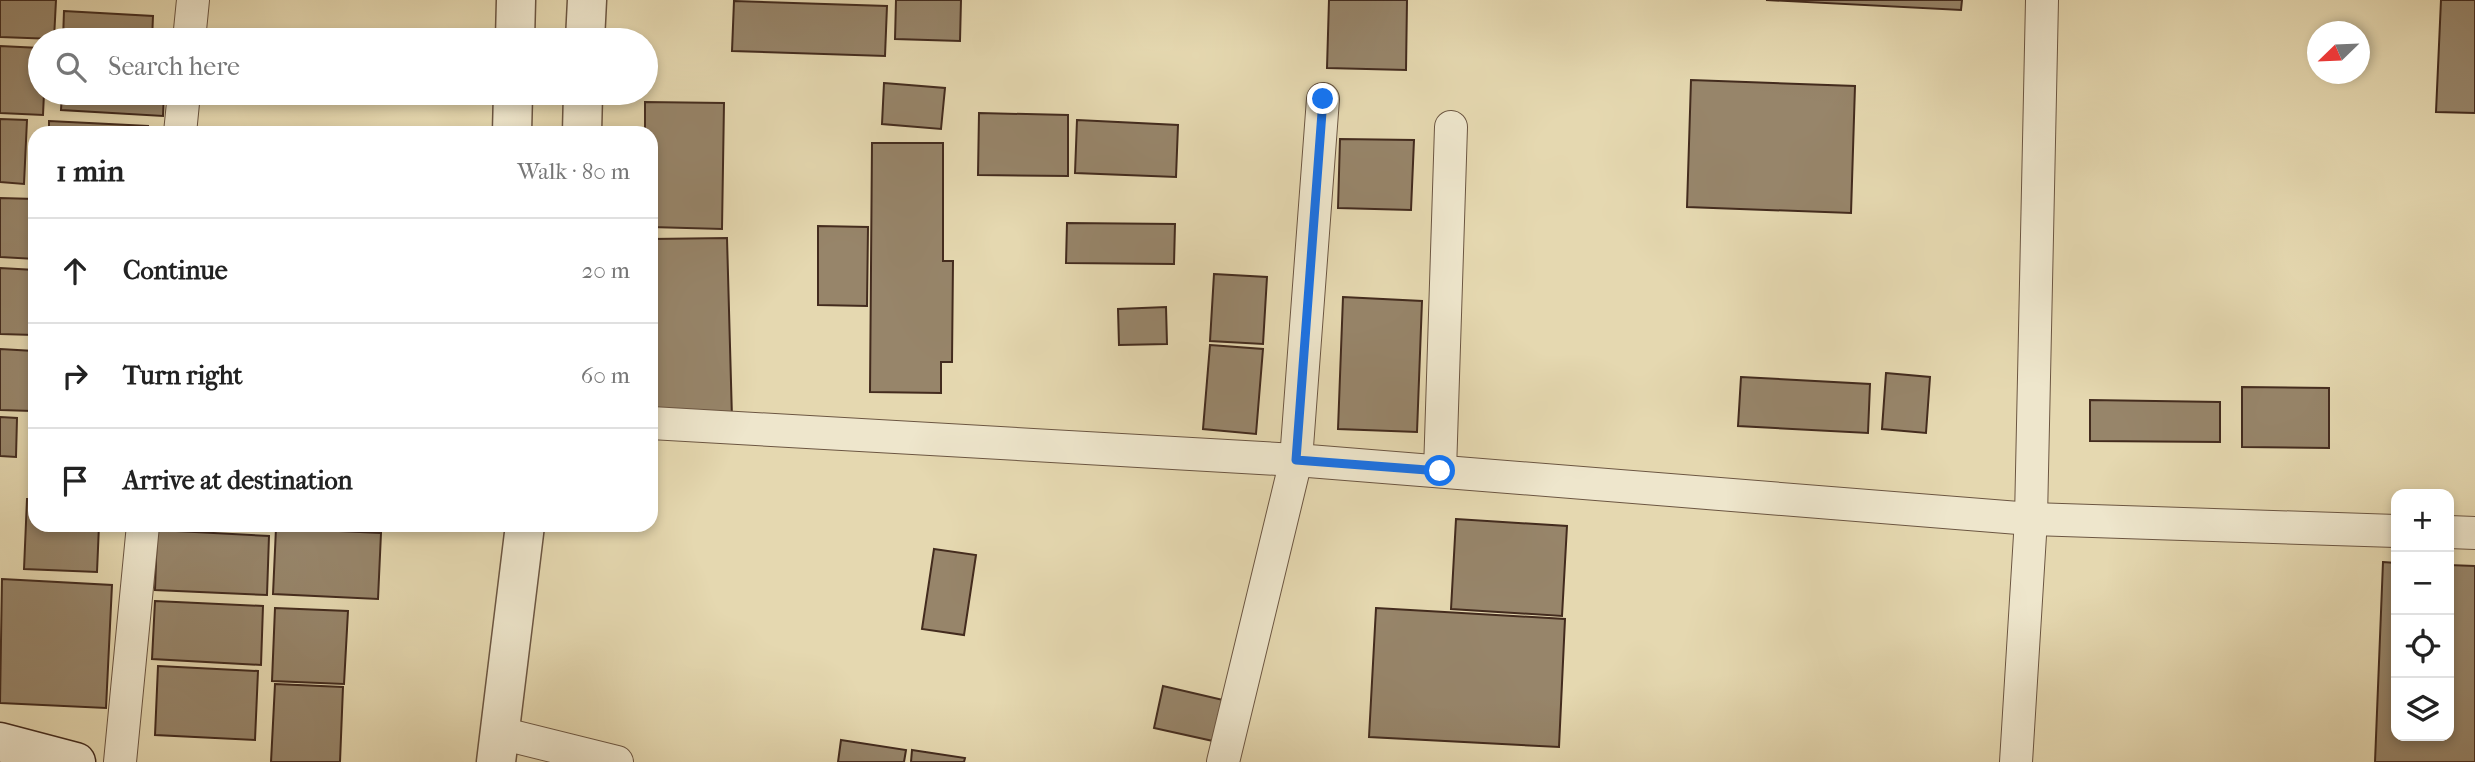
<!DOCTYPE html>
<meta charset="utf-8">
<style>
body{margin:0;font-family:"IM FELL French Canon",serif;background:#f6f6f6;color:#222}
.controls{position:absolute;right:21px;bottom:21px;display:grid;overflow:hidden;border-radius:14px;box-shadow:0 4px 10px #0003}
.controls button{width:63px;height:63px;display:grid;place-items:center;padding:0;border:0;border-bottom:2px solid #e0e0e0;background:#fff;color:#222;font:35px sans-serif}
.compass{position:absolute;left:2307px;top:21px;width:63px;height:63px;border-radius:50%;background:#fff;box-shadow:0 4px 10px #0003;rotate:247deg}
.stop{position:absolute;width:21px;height:21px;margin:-16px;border:5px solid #1a73e8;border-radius:50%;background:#fff}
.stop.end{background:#1a73e8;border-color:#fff;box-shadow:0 2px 7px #0008}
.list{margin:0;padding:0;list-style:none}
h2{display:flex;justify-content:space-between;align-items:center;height:91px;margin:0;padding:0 28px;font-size:30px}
h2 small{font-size:23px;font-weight:400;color:#767676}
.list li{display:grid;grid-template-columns:46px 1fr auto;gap:21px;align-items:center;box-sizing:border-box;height:105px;padding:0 28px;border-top:2px solid #e0e0e0}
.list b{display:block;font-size:26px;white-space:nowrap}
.list em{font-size:23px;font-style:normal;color:#767676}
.icon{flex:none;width:38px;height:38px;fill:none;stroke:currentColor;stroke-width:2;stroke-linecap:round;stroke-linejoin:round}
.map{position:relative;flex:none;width:2475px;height:762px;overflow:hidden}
.search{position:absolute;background:#fff;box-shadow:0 4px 10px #0003;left:28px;top:28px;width:630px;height:77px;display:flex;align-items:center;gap:18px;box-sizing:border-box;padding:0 24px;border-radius:38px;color:#767676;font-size:26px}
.panel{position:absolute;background:#fff;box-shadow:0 4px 10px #0003;left:28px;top:126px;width:630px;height:406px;border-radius:21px}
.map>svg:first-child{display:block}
.building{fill:#97856a;stroke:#432b1e;stroke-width:2}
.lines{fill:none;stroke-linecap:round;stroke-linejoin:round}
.minor-casing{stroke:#6c5642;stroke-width:34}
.tertiary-casing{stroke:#6c5642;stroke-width:41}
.secondary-casing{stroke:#432b1e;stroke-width:41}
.minor{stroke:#eee6cc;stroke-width:32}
.tertiary{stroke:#eee6cc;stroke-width:38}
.secondary{stroke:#eee6cc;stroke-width:38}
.route{stroke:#1a73e8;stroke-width:9}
</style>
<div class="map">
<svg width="2475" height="762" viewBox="0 0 2475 762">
<rect width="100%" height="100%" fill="#e5d8b0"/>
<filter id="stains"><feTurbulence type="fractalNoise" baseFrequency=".00286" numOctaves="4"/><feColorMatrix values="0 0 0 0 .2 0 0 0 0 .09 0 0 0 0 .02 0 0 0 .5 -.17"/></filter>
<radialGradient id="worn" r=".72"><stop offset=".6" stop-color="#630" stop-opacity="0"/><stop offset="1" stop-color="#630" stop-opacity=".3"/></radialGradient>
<g class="building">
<path d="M0,0H56L54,39L0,37Z"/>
<path d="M896,0H961L960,41L895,39Z"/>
<path d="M1329,0H1407L1406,70L1327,68Z"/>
<path d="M1766,0H1962L1961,10Z"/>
<path d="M2441,0H2475V113L2436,112Z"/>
<path d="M734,1L887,6L885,56L732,51Z"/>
<path d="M64,11L153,16L152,40H63Z"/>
<path d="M0,46L40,48V93H44L43,115L0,113Z"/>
<path d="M1691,80L1855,86L1851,213L1687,207Z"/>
<path d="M884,83L945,88L941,129L882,124Z"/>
<path d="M62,93H164L163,116L61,110Z"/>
<path d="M645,102L724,103L722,229L651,227V133H645Z"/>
<path d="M979,113L1068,115V176L978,175Z"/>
<path d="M0,119L27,120L24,184L0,182Z"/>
<path d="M1077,120L1178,125L1176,177L1075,173Z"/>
<path d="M49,121L148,126V133H49Z"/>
<path d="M1340,139L1414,140L1411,210L1338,208Z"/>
<path d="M872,143H943V261H953L952,362H941V393L870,392Z"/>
<path d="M0,198L35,199V259L0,257Z"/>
<path d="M1067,223L1175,224L1174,264L1066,263Z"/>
<path d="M818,226L868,227L867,306L818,305Z"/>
<path d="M727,238L732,418L655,420L651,239Z"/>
<path d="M0,268L35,270L34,335L0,334Z"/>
<path d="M1214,274L1267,277L1263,344L1210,341Z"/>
<path d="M1343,297L1422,301L1417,432L1338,429Z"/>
<path d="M1166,307L1167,344L1119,345L1118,309Z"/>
<path d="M1210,345L1263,349L1256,434L1203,429Z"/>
<path d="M0,349L34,351L32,411L0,410Z"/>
<path d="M1886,373L1930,377L1926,433L1882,429Z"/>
<path d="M1741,377L1870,384L1868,433L1738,426Z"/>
<path d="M2242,387L2329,388V448L2242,447Z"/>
<path d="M2090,400L2220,402V442L2090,441Z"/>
<path d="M0,417L17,418L16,457L0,456Z"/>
<path d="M27,499H35V525H99L97,572L24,569Z"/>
<path d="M1456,519L1567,526L1562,616L1451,609Z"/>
<path d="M276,528L381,533L378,599L273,594Z"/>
<path d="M157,530L269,536L267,595L155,590Z"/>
<path d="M934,549L976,555L964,635L922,629Z"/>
<path d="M2383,562L2396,563V736H2449V565L2475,566V762H2375Z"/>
<path d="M2,579L112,585L106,708L0,703Z"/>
<path d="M155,601L263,606L261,665L152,659Z"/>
<path d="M275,608L348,611L344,684L272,681Z"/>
<path d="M1376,608L1565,619L1559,747L1369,737Z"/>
<path d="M158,666L258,671L255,740L155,735Z"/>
<path d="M275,684L343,687L340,762H271Z"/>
<path d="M1163,686L1223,700L1213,741L1154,728Z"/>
<path d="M841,740L906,750L904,762H838Z"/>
<path d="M912,750L965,758L964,762H911Z"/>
</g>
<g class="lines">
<g class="minor-casing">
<g id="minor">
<path d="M189,40L193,0"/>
<path d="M180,133L184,93"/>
<path d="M651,423L1296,460L2031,519L2396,531"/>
<path d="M1440,471L1451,127"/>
<path d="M2449,532L2475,533"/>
<path d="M500,733L617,762"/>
<path d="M120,762L143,525"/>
<path d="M1223,762L1296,460L1323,99"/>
<path d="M2016,762L2031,519L2042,0"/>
</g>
</g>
<g class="tertiary-casing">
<g id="tertiary">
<path d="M515,40L516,0"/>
<path d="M585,40L587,0"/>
<path d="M512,133L513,93"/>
<path d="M582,133L583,93"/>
<path d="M496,762L525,525"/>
</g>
</g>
<g class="secondary-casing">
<path id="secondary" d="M0,742L76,762"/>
</g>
<use href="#minor" class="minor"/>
<use href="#tertiary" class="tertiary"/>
<use href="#secondary" class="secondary"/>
</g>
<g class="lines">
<path class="route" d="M1323,99L1296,460L1440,471"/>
</g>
<rect width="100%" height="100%" filter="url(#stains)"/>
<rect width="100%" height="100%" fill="url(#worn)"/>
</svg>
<div class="controls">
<button>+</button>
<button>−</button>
<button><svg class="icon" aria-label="locate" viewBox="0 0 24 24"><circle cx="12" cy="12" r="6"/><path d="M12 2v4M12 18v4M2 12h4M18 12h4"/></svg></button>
<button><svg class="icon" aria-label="layers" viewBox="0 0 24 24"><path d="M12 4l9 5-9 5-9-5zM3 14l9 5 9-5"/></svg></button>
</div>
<svg class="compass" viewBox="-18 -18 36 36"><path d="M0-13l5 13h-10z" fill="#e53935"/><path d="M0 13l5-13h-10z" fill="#767676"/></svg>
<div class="stop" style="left:1440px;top:471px"></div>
<div class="stop end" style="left:1323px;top:99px"></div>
<div class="search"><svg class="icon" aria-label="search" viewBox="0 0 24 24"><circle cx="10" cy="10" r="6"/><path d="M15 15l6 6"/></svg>Search here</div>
<section class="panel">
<h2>1 min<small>Walk · 80 m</small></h2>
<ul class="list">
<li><svg class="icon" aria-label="ahead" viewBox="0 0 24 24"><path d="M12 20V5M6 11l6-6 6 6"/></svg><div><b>Continue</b></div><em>20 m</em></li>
<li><svg class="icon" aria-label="right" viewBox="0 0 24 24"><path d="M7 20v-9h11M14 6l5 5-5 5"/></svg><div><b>Turn right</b></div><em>60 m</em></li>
<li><svg class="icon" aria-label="arrive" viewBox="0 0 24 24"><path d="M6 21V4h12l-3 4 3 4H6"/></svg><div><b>Arrive at destination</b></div></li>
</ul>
</section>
</div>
